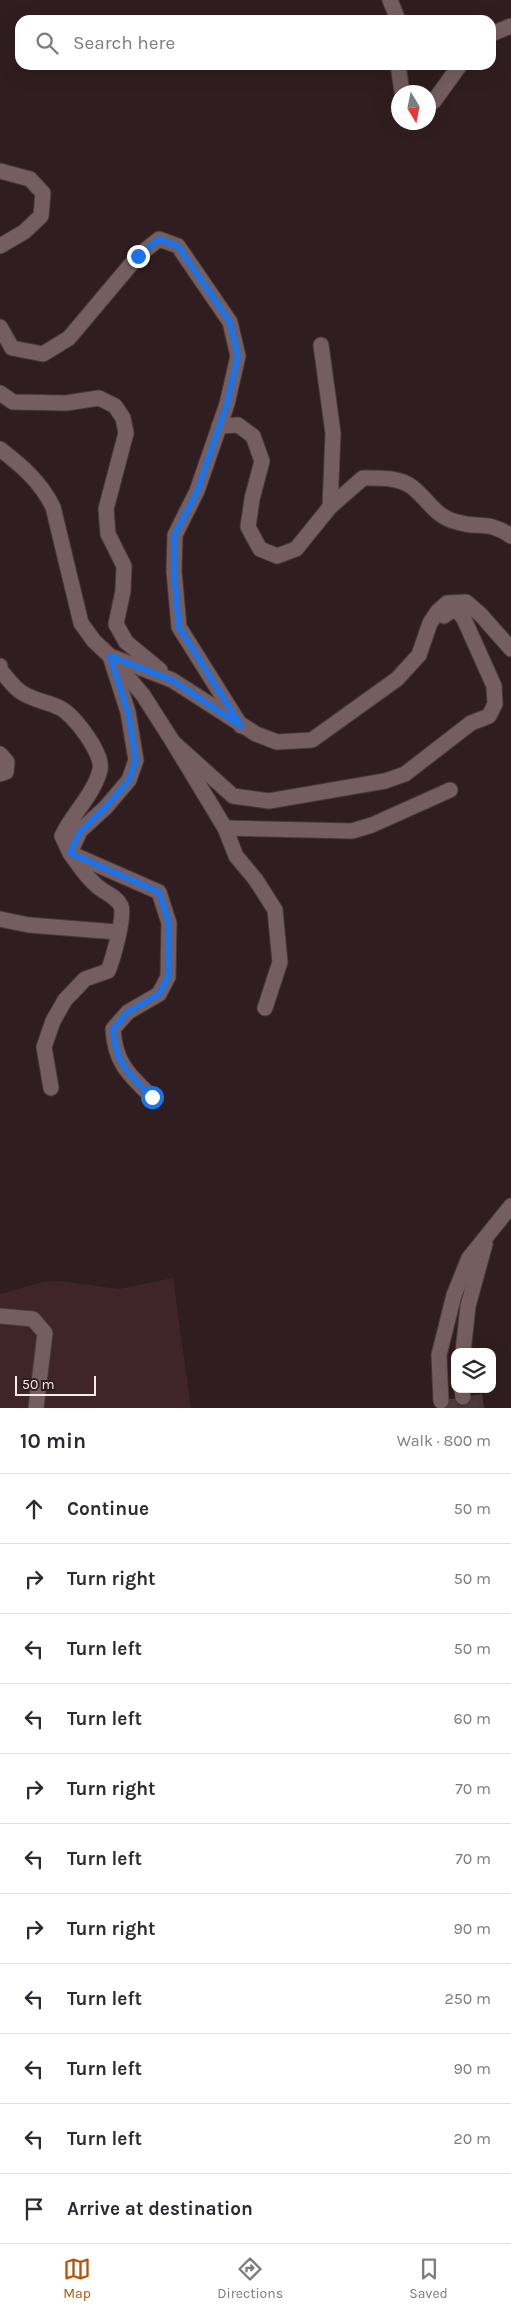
<!DOCTYPE html>
<meta charset="utf-8">
<style>
body{margin:0;font-family:Karla,sans-serif;background:#f7f7f7;color:#2b2b33}
.controls{position:absolute;right:15px;bottom:15px;display:grid;overflow:hidden;border-radius:10px;box-shadow:0 5px 20px #0002}
.controls button{width:45px;height:45px;display:grid;place-items:center;padding:0;border:0;border-bottom:1px solid #e1e1e2;background:#fff;color:#2b2b33;font:25px sans-serif}
.compass{position:absolute;left:391px;top:85px;width:45px;height:45px;border-radius:50%;background:#fff;box-shadow:0 5px 20px #0002;rotate:170deg}
.scale{position:absolute;left:15px;bottom:12px;width:81px;box-sizing:border-box;padding-left:5px;border:2px solid #f7e9ea;border-top:0;font-size:14px;line-height:18px;white-space:nowrap;color:#f7e9ea;-webkit-text-stroke:4px #301d1f;paint-order:stroke}
.stop{position:absolute;width:15px;height:15px;margin:-11px;border:4px solid #1a73e8;border-radius:50%;background:#fff}
.stop.end{background:#1a73e8;border-color:#fff;box-shadow:0 1px 5px #0008}
.list{margin:0;padding:0;list-style:none}
h2{display:flex;justify-content:space-between;align-items:center;height:65px;margin:0;padding:0 20px;font-size:21px}
h2 small{font-size:16px;font-weight:400;color:#7c7c81}
.list li{display:grid;grid-template-columns:32px 1fr auto;gap:15px;align-items:center;box-sizing:border-box;height:70px;padding:0 20px;border-top:1px solid #e1e1e2}
.list b{display:block;font-size:19px;white-space:nowrap}
.list em{font-size:16px;font-style:normal;color:#7c7c81}
.icon{flex:none;width:28px;height:28px;fill:none;stroke:currentColor;stroke-width:2;stroke-linecap:round;stroke-linejoin:round}
.map{position:relative;flex:none;width:511px;height:1408px;overflow:hidden}
.search{position:absolute;background:#fff;box-shadow:0 5px 20px #0002;left:15px;right:15px;top:15px;height:55px;display:flex;align-items:center;gap:12px;box-sizing:border-box;padding:0 18px;border-radius:15px;color:#7c7c81;font-size:19px}
.sheet{height:835px;background:#fff}
nav{display:flex;justify-content:space-around;align-items:center;box-sizing:border-box;height:70px;border-top:1px solid #e1e1e2;background:#fff;font-size:14px;color:#7c7c81}
nav a{display:grid;justify-items:center;gap:2px}
nav .on{color:#b45309}
.map>svg:first-child{display:block}
.built{fill:#3f2528}
.building{fill:#4d3739}
.lines{fill:none;stroke-linecap:round;stroke-linejoin:round}
.minor-tunnel{stroke:#4e3c3d;stroke-width:15;stroke-dasharray:15 8;stroke-linecap:butt}
.minor-casing{stroke:#48393a;stroke-width:17}
.minor{stroke:#755e60;stroke-width:15}
.route{stroke:#1a73e8;stroke-width:6}
</style>
<div class="map">
<svg width="511" height="1408" viewBox="0 0 511 1408">
<rect width="100%" height="100%" fill="#301d1f"/>
<path class="built" d="M173,1278L191,1408H0V1294L43,1282L60,1281L119,1289Z"/>
<path class="building" d="M482,1394L484,1408H447L450,1399H454L459,1405L465,1406L471,1401L472,1396Z"/>
<g class="lines">
<g class="minor-tunnel">
<path d="M470,1396L472,1408"/>
<path d="M449,1399L450,1408"/>
</g>
<g class="minor-casing">
<g id="minor">
<path d="M390,0L398,20"/>
<path d="M491,34L511,26"/>
<path d="M398,65L402,92"/>
<path d="M428,104L434,101L460,65"/>
<path d="M0,171L30,179L43,193L41,216L24,232L0,246"/>
<path d="M0,327L12,348L43,354L69,338L138,256L159,239L178,246L230,322L238,356L227,404L197,491L175,535L174,571L179,627L241,726"/>
<path d="M321,345L333,433L330,507"/>
<path d="M0,393L13,402L66,403L99,398L115,406L123,418L126,433L106,509L108,534L124,566L123,591L116,624L126,642L160,670"/>
<path d="M219,426L238,425L253,436L262,461L252,499L248,527L260,549L277,556L296,549L330,507L363,478C379,478 399,477 412,487C428,499 435,517 457,522C480,529 488,520 511,536"/>
<path d="M0,449C22,466 40,481 53,507L81,623L94,641L110,656L172,680L256,734L277,742L312,740L397,679L419,655L430,623L438,611L447,603L466,602L481,615L511,649"/>
<path d="M116,663L143,695L173,742L225,828L236,856L256,880L275,910L280,962L265,1008"/>
<path d="M0,666V670C7,677 13,687 21,692C32,700 48,702 60,708C74,715 104,754 100,770C94,794 73,813 62,836L70,853L159,892L169,923L168,977L159,994L128,1012L113,1029C115,1063 129,1075 152,1097"/>
<path d="M173,742L233,796L269,801L385,781L405,774L471,723L489,716L495,704L494,686L464,619L458,611H451L444,616"/>
<path d="M0,754L7,762L6,772L0,774"/>
<path d="M225,828L352,831L372,825L450,790"/>
<path d="M0,919L29,925L117,932"/>
<path d="M51,1088L44,1047L53,1021L65,1000L85,979L108,971C113,959 125,916 121,906C116,896 105,893 97,886C86,877 78,864 70,853L80,831L106,807L129,780L136,760L128,712L110,656"/>
<path d="M0,1316L33,1319L45,1333L36,1408"/>
<path d="M463,1352L468,1306L485,1244"/>
<path d="M462,1389L463,1397"/>
<path d="M441,1401L439,1355L454,1295L469,1258L511,1206"/>
</g>
</g>
<use href="#minor" class="minor"/>
</g>
<g class="lines">
<path class="route" d="M138,256L159,239L178,246L230,322L238,356L227,404L197,492L175,534L174,571L179,627L241,726L172,680L110,656L128,712L136,760L129,780L106,807L80,832L70,853L159,892L169,923L168,977L159,994L128,1012L113,1029C115,1063 130,1075 152,1097"/>
</g>
</svg>
<div class="controls">
<button><svg class="icon" aria-label="layers" viewBox="0 0 24 24"><path d="M12 4l9 5-9 5-9-5zM3 14l9 5 9-5"/></svg></button>
</div>
<svg class="compass" viewBox="-18 -18 36 36"><path d="M0-13l5 13h-10z" fill="#e53935"/><path d="M0 13l5-13h-10z" fill="#7c7c81"/></svg>
<div class="scale">50 m</div>
<div class="stop" style="left:152px;top:1097px"></div>
<div class="stop end" style="left:138px;top:256px"></div>
<div class="search"><svg class="icon" aria-label="search" viewBox="0 0 24 24"><circle cx="10" cy="10" r="6"/><path d="M15 15l6 6"/></svg>Search here</div>
</div>
<section class="sheet">
<h2>10 min<small>Walk · 800 m</small></h2>
<ul class="list">
<li><svg class="icon" aria-label="ahead" viewBox="0 0 24 24"><path d="M12 20V5M6 11l6-6 6 6"/></svg><div><b>Continue</b></div><em>50 m</em></li>
<li><svg class="icon" aria-label="right" viewBox="0 0 24 24"><path d="M7 20v-9h11M14 6l5 5-5 5"/></svg><div><b>Turn right</b></div><em>50 m</em></li>
<li><svg class="icon" aria-label="left" viewBox="0 0 24 24"><path d="M17 20v-9H6M10 6l-5 5 5 5"/></svg><div><b>Turn left</b></div><em>50 m</em></li>
<li><svg class="icon" aria-label="left" viewBox="0 0 24 24"><path d="M17 20v-9H6M10 6l-5 5 5 5"/></svg><div><b>Turn left</b></div><em>60 m</em></li>
<li><svg class="icon" aria-label="right" viewBox="0 0 24 24"><path d="M7 20v-9h11M14 6l5 5-5 5"/></svg><div><b>Turn right</b></div><em>70 m</em></li>
<li><svg class="icon" aria-label="left" viewBox="0 0 24 24"><path d="M17 20v-9H6M10 6l-5 5 5 5"/></svg><div><b>Turn left</b></div><em>70 m</em></li>
<li><svg class="icon" aria-label="right" viewBox="0 0 24 24"><path d="M7 20v-9h11M14 6l5 5-5 5"/></svg><div><b>Turn right</b></div><em>90 m</em></li>
<li><svg class="icon" aria-label="left" viewBox="0 0 24 24"><path d="M17 20v-9H6M10 6l-5 5 5 5"/></svg><div><b>Turn left</b></div><em>250 m</em></li>
<li><svg class="icon" aria-label="left" viewBox="0 0 24 24"><path d="M17 20v-9H6M10 6l-5 5 5 5"/></svg><div><b>Turn left</b></div><em>90 m</em></li>
<li><svg class="icon" aria-label="left" viewBox="0 0 24 24"><path d="M17 20v-9H6M10 6l-5 5 5 5"/></svg><div><b>Turn left</b></div><em>20 m</em></li>
<li><svg class="icon" aria-label="arrive" viewBox="0 0 24 24"><path d="M6 21V4h12l-3 4 3 4H6"/></svg><div><b>Arrive at destination</b></div></li>
</ul>
</section>
<nav>
<a class="on"><svg class="icon" aria-label="map" viewBox="0 0 24 24"><path d="M3 6l6-2 6 2 6-2v14l-6 2-6-2-6 2zM9 4v14M15 6v14"/></svg>Map</a>
<a><svg class="icon" aria-label="directions" viewBox="0 0 24 24"><path d="M12 3l9 9-9 9-9-9zM9 14v-3h6M13 9l2 2-2 2"/></svg>Directions</a>
<a><svg class="icon" aria-label="saved" viewBox="0 0 24 24"><path d="M7 4h10v16l-5-4-5 4z"/></svg>Saved</a>
</nav>
